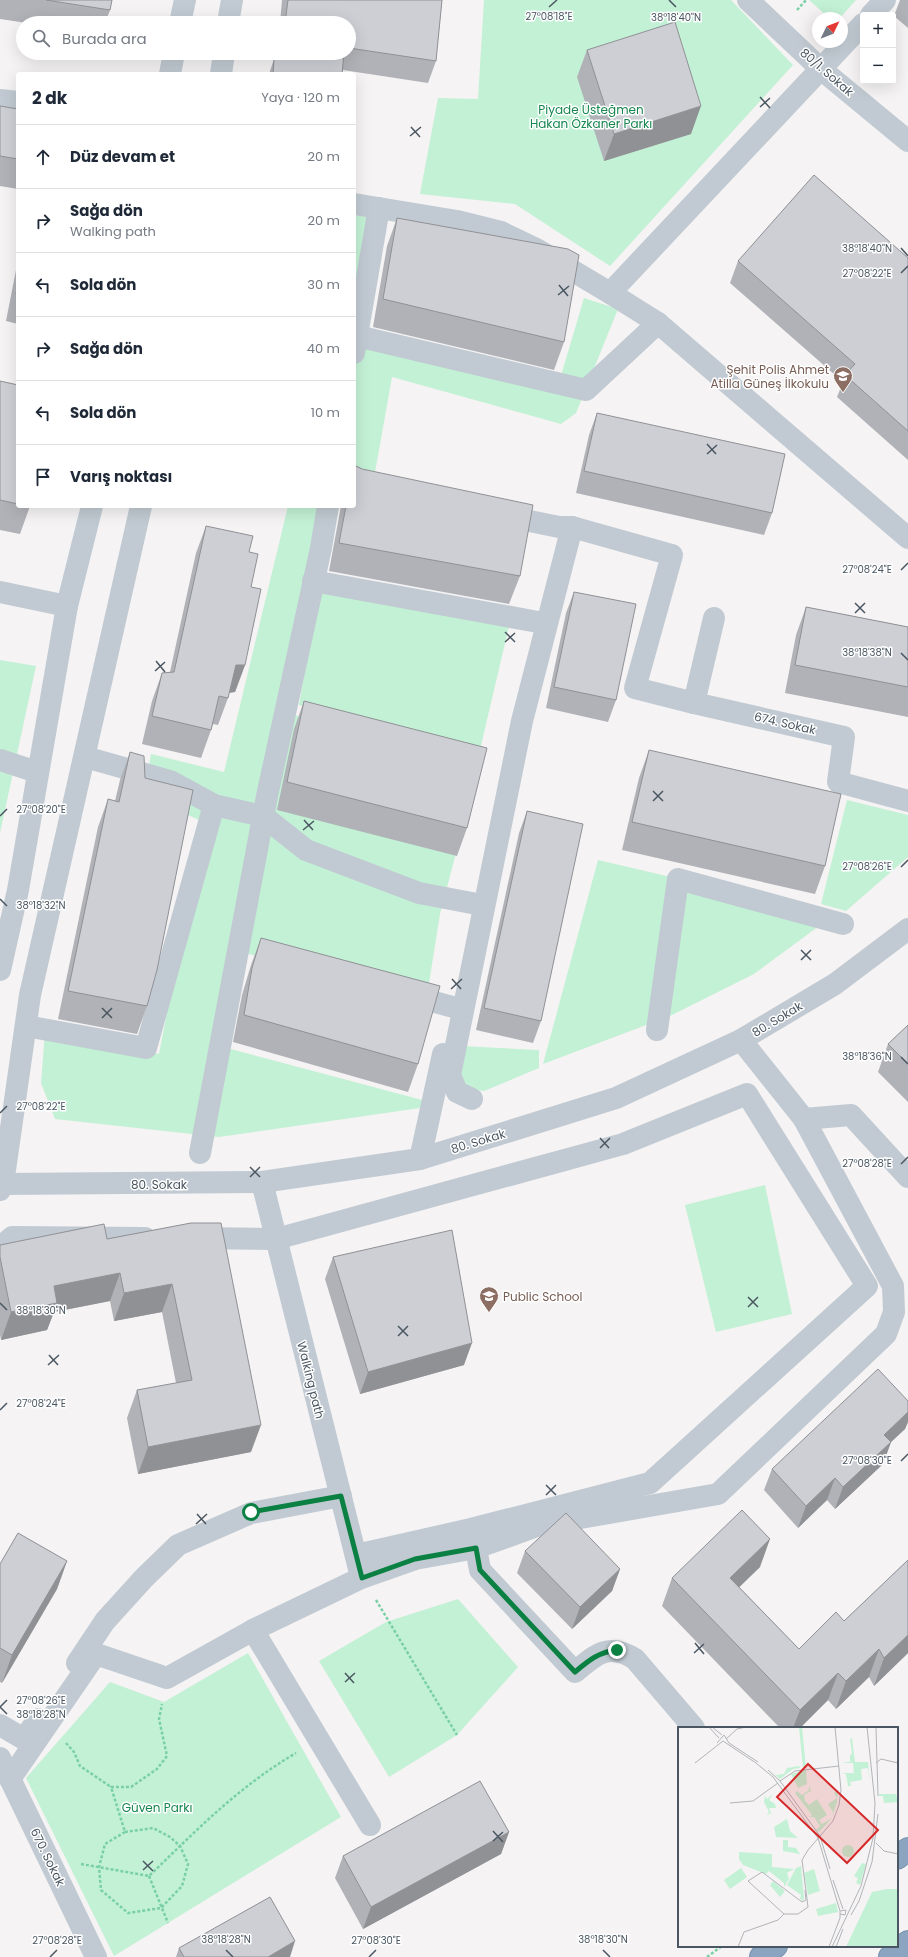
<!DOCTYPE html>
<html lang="tr">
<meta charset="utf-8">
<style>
body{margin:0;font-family:Poppins,sans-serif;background:#f6f6f7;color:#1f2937}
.controls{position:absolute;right:12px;top:12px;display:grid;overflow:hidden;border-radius:4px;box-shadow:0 4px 16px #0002}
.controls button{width:36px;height:36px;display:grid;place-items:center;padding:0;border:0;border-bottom:1px solid #e0e1e3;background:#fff;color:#1f2937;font:20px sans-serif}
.compass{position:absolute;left:812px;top:12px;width:36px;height:36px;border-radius:50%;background:#fff;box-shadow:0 4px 16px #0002;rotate:47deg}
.stop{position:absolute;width:12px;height:12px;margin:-9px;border:3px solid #0b8043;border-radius:50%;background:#fff}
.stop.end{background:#0b8043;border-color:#fff;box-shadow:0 1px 4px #0008}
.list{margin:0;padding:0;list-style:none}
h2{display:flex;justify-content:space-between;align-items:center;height:52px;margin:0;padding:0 16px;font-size:17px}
h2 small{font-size:13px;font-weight:400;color:#747a83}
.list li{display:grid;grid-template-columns:26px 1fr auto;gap:12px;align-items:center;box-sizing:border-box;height:64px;padding:0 16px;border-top:1px solid #e0e1e3}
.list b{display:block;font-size:15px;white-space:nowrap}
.list p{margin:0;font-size:13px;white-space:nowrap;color:#747a83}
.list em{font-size:13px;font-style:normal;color:#747a83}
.icon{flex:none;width:22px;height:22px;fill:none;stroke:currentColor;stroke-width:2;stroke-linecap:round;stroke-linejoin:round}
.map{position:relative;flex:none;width:908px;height:1957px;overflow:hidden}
.search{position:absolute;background:#fff;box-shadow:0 4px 16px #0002;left:16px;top:16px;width:340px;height:44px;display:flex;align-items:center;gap:10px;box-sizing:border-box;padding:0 14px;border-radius:22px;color:#747a83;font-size:15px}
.panel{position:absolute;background:#fff;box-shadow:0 4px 16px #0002;left:16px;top:72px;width:340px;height:436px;border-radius:4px}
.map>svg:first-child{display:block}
.green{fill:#c3f1d5}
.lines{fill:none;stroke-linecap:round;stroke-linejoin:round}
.highway-casing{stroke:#7690ad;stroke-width:24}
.path{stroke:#7ad0a6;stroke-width:2.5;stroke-dasharray:3 2;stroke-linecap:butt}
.minor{stroke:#c1cad2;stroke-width:22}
.highway{stroke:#8ba5c1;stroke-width:22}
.wall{fill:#b0b2b7}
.shaded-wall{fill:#909195}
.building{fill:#cdcfd5;stroke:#909195}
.route{stroke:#0b8043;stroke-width:5}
.ticks{fill:none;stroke:#4a5661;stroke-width:1.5}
.labels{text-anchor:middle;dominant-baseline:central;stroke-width:3;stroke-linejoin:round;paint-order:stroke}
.street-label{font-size:12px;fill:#4a5661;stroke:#fff}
.park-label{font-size:12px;fill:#17864f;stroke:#fff}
.education-label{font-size:12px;fill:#785e54;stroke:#fff;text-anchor:end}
.inset-road{fill:none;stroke:#b1b4b9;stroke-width:1}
.view{fill:#d62828;fill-opacity:0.15;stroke:#d62828;stroke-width:2}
.inset-edge{fill:none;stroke:#4a5661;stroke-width:2}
.ticks-label{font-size:10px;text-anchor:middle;fill:#4a5661;stroke:#fff;stroke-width:3;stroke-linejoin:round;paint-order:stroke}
</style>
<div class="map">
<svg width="908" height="1957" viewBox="0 0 908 1957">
<rect width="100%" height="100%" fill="#f5f3f3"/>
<g class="green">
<path d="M484,0H731L793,65L610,266L515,204L420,194L438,98L478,99Z"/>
<path d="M809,0H856L840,18H829Z"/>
<path d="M354,215L373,218L362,346L560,379L584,298L618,309L576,413L561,424L392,377L374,478L354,474Z"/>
<path d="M288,506H323L294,715L480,762L440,914L426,1002L289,963L234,951L212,1044L441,1105L219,1137L55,1119L41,1083L45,1032L159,1054L204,822L144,796L151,754L224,772Z"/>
<path d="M319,589L510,622L479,754L299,705Z"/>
<path d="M0,660L36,666L0,833Z"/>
<path d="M847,800L908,815V857L846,911L821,904Z"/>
<path d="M598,860L834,915L754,974L670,1016L543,1064Z"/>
<path d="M461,1046L539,1050V1068L484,1091L460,1088Z"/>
<path d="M765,1185L792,1314L716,1332L685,1205Z"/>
<path d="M458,1599L518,1667L457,1735L389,1777L319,1661L386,1622Z"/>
<path d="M248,1653L341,1817L114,1956L26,1778L110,1682L164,1702Z"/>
</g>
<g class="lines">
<g class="highway-casing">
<g id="highway">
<path d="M897,1858L908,1849"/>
<path d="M761,1957L776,1946"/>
<path d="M890,1957L908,1942"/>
</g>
</g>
<g class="path">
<path d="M797,10L806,0"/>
<path d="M376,1600L457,1735"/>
<path d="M66,1743L74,1752L80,1766L111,1787"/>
<path d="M125,1832L105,1844L99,1867L101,1890L128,1913L161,1908L182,1886L188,1864L180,1846L170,1837L153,1828L125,1832L111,1787H131L157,1769L167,1756L159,1719L162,1704"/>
<path d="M81,1864L149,1876C197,1830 238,1787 296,1753"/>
<path d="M149,1876L168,1923"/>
<path d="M707,1957L722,1946"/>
</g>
<g class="minor">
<path d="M748,0L822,70L908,141"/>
<path d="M871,15L885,0"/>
<path d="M180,23L185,0"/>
<path d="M228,23L232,0"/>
<path d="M170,74L174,53"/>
<path d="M221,74L224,53"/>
<path d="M0,100L18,102"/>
<path d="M354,204L457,221L501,232L538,250L610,293L658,323L908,538"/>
<path d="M610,293L863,24"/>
<path d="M357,336L586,390L658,323"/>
<path d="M354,353L379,208"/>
<path d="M572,527L672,555L635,688L694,703"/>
<path d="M313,581L538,622"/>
<path d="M0,592L67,606"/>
<path d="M714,618L694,703L844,737L838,782L908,801"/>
<path d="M85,757L170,781L214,805L263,816L306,850L419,893L477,904"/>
<path d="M0,760L37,772"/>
<path d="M0,970L18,890L67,606L92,506"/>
<path d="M405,994L453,1007"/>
<path d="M26,1026L146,1048L214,805"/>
<path d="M657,1030L678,879L843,924"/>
<path d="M472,1099L457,1092L450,1075L522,721L572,527H559L500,515"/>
<path d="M804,1119L851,1115L908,1177"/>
<path d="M200,1153L267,796L321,548L328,506"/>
<path d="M420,1159L443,1054"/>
<path d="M262,1182L359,1569"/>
<path d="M0,1184L262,1182L420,1159L616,1098L741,1040L835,984L908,929"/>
<path d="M0,1190L3,1184L30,995L141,506"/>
<path d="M194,1238L276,1239L623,1144L747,1094L867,1286L650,1483L471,1529L356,1555"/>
<path d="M0,1248L12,1237L145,1238"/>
<path d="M476,1548L480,1570L575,1672C596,1654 609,1642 635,1659L694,1728"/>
<path d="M253,1630L370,1825"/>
<path d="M77,1663L105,1621L144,1578L178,1545L251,1513L341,1496"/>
<path d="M0,1725L24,1739L38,1719"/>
<path d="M0,1758L96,1957"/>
<path d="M10,1779L96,1654L167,1678L253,1630L361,1578L415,1559L476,1548L540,1525L718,1494L886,1334L894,1312L893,1286L804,1119L741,1040"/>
</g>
<use href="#highway" class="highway"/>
</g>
<g class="wall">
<path d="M0,0H112L110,10L105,23H27L0,19Z"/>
<path d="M282,0H442L436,61L428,83L343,70L342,74H269L274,59H275L276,53H349V23H280Z"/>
<path d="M900,0H908V28L894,16Z"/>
<path d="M587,50L691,134L604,161L577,77Z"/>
<path d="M0,106L18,109V189L0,186Z"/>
<path d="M397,218L564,342L554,370L373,327L387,246Z"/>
<path d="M908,258V460L837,397L843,382L730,283L738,261Z"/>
<path d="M18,260V324L6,321Z"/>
<path d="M0,381L18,385V506H30L20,534L0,530Z"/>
<path d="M597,413L772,513L764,535L576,493L589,435Z"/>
<path d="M356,466L362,469L520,576L509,604L329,571L341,506H354Z"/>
<path d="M206,526L249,552L251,587L245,665L235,692L229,693L228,698L218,725L213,724L211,730L201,758L142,744L152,701L162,673L170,672L196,553Z"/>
<path d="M574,592L616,700L608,722L546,708L566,613Z"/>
<path d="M806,607L908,627V717L785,693L796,635Z"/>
<path d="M304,701L467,828L457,856L277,810L294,729Z"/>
<path d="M649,750L825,866L815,894L622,850L639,778Z"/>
<path d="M130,752L147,1006L137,1034L58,1019L98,827L108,799L115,801L120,780Z"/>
<path d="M527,811L541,1021L533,1043L476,1030L519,833Z"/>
<path d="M261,938L418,1064L408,1092L233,1042L242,995L251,965Z"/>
<path d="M908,1025V1102L878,1072L888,1044Z"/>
<path d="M191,1223L251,1452L138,1474L127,1418L137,1390L176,1383L162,1312L114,1321L110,1301L54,1312L47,1330L1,1340L0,1335V1257L107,1239Z"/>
<path d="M333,1257L464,1365L360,1394L325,1279Z"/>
<path d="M908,1401V1422L905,1429L891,1442L883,1464L835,1509L827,1500L798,1528L764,1490L772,1469Z"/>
<path d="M525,1551L620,1569L612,1591L572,1629L517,1573Z"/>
<path d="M908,1560V1653L874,1686L869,1677L836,1709L828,1700L800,1728H780L662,1606L672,1578L760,1567L739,1587L799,1649L844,1621Z"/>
<path d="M67,1561L57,1589L2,1683L0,1682V1564Z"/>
<path d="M509,1832L501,1854L363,1929L335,1878L343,1856Z"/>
<path d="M179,1948L290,1957H176Z"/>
</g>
<g class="shaded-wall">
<path d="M701,106L691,134L604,161L614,134Z"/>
<path d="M236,665H245L235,692L225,693Z"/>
<path d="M120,1273L110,1301L54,1312L47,1330L1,1340L11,1312L54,1286Z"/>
<path d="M172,1284L162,1312L114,1321L124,1293Z"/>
<path d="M472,1343L464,1365L360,1394L368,1372Z"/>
<path d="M908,1412V1422L905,1429L891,1442L883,1464L835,1509L843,1487L884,1435Z"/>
<path d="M261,1425L251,1452L138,1474L148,1447Z"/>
<path d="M835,1478L827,1500L798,1528L806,1506Z"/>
<path d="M770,1539L760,1567L720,1606L730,1578Z"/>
<path d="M67,1561L57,1589L2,1683L12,1655Z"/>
<path d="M620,1569L612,1591L572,1629L580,1607Z"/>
<path d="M908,1635V1653L874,1686L884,1658Z"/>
<path d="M879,1649L869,1677L836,1709L846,1681Z"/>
<path d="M838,1673L828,1700L800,1728H793L800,1710Z"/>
<path d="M509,1832L501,1854L363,1929L371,1907Z"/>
<path d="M295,1941L290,1957H268Z"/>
</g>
<g class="building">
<path d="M46,0H112L110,10Z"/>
<path d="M288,0H442L436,61L349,48V23H285Z"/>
<path d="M675,22L701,106L614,134L587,50Z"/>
<path d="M281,53H344L342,74H273L274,59H280Z"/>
<path d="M0,106L18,109V159L0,156Z"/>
<path d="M814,175L908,258V431L845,375L855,364L738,261Z"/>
<path d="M397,218L568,249L579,255L564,342L383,299Z"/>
<path d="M18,284V294H16Z"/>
<path d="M0,381L18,385V504L0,500Z"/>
<path d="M597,413L785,454L772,513L584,471Z"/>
<path d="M354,464L356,466L362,469L533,505L520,576L339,543L346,506H354Z"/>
<path d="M206,526L253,536L249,552L258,554L251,587L261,589L245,665H236L228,698L219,696L211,730L152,716L162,673L174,672Z"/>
<path d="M574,592L636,604L616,700L554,687Z"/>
<path d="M806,607L908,627V687L795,665Z"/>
<path d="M304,701L487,748L467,828L287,782Z"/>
<path d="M649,750L841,794L825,866L632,822Z"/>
<path d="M130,752L144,756L145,778L193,790L157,970L147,1006L68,991L108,799L119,802Z"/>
<path d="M527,811L583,824L541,1021L484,1008Z"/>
<path d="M261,938L440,986L418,1064L244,1015L252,968Z"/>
<path d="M908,1025V1064L888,1044Z"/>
<path d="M191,1223H221L261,1425L148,1447L137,1390L192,1380L172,1284L124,1293L120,1273L54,1286L57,1303L11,1312L0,1257V1245L104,1224L107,1239Z"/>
<path d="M452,1230L472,1343L368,1372L333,1257Z"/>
<path d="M878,1369L908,1401V1412L884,1435L891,1442L843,1487L835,1478L806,1506L772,1469Z"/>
<path d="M742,1510L770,1539L730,1578L799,1649L836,1612L844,1621L908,1560V1635L884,1658L879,1649L846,1681L838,1673L800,1710L672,1578Z"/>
<path d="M566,1513L620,1569L580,1607L525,1551Z"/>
<path d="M18,1533L67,1561L12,1655L0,1648V1564Z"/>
<path d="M480,1781L509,1832L371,1907L343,1856Z"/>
<path d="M270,1897L295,1941L268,1957H184L179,1948Z"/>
</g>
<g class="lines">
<path class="route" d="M251,1512L341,1496L362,1578L415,1559L476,1548L480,1570L575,1672C589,1660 599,1652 617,1650"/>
</g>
<path class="ticks" d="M669,0L676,7M549,7L557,0M760,97L770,108M760,107L770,98M411,127L420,137M410,136L421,127M901,248L908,256M901,273L908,266M559,285L568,296M558,295L569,286M707,444L716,454M707,454L717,445M901,570L908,563M855,603L865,613M855,613L865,603M505,632L515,642M505,642L515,633M901,653L908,660M156,661L165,672M155,671L165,662M653,791L663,801M653,801L663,791M0,816L7,809M304,820L313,830M303,830L314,821M901,867L908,860M0,899L7,906M801,950L811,960M801,960L811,950M452,979L461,989M451,989L462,979M102,1008L112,1018M102,1018L112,1008M901,1057L908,1064M0,1113L7,1106M600,1138L609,1148M600,1148L610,1138M901,1164L908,1157M250,1167L260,1177M250,1177L260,1167M748,1297L758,1307M0,1303L7,1310M748,1307L758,1297M398,1326L408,1336M398,1336L408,1326M49,1355L58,1365M48,1365L59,1355M0,1410L7,1403M901,1461L908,1454M546,1485L556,1495M546,1495L556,1485M197,1514L206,1524M196,1524L207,1514M695,1643L704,1654M694,1653L704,1644M345,1673L354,1683M345,1682L355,1673M0,1707L7,1700M0,1707L7,1714M493,1831L503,1842M493,1841L503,1832M143,1861L153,1871M143,1870L153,1861M226,1950L233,1957M603,1950L610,1957M50,1957L57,1950M369,1957L376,1950"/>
<defs>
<g id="school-pin" transform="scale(1)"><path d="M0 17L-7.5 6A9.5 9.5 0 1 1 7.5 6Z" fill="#8d6e63" stroke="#fff"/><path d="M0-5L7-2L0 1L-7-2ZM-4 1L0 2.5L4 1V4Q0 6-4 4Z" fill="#fff"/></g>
</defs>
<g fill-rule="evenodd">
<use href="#school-pin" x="843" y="376"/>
<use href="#school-pin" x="489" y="1296"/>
</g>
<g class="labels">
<g class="street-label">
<text transform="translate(827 72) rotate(41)">80/1. Sokak</text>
<text transform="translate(785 723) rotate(13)">674. Sokak</text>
<text transform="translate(777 1019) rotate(-31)">80. Sokak</text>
<text transform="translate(478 1141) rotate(-17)">80. Sokak</text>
<text x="159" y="1184">80. Sokak</text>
<text transform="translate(311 1380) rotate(76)">Walking path</text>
<text transform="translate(48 1857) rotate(64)">670. Sokak</text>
</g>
<g class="park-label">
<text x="591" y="109">Piyade Üsteğmen<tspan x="591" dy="14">Hakan Özkaner Parkı</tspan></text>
<text x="157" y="1807">Güven Parkı</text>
</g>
<g class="education-label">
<text x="829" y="369">Şehit Polis Ahmet<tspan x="829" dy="14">Atilla Güneş İlkokulu</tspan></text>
<text x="503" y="1296" text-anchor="start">Public School</text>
</g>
</g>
<g transform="translate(678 1727)">
<rect width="220" height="220" fill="#f5f3f3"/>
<path d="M121,0H124L128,41H125ZM174,11L177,35H190L192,55L190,41L183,42L184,53L172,55L173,59H170L168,47L164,46H176L175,36H164L175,34H172V28L174,27L172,12ZM121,39L122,41L115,42L102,52L93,44L98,48L106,47L109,41ZM128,43L129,57L120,61L113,47ZM131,58L133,64L126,68L127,74L131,78L139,72L149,88L141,93L144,97L154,91L141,105L138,103L142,99L136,90H131L134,88L117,66L119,64L124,68L131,63ZM160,63L159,75L154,90L155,85L150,77L159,71L156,66ZM95,67L91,73L97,77L98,81H91L96,93L93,86L89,88L91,85L86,75L87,69L89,72ZM201,67H218L220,75L206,76L205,69H201ZM109,92L112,104L120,111L98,110L96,100ZM105,113H110V120L118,121L122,127L105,124ZM164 124a6 6 0 1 1 12 0a6 6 0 1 1-12 0ZM61,125L94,127V140L116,142L109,146L111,152L106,160V156L91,144L88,147L65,138L61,132ZM184,136L188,137L182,158L178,156L180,151L176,149ZM123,139L126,171L125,174L122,172L123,168L109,158L118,141ZM63,141L69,150L52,162L46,153ZM136,142L142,164L130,168L126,146ZM95,154L107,164L102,170L92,158ZM209,162H220V220H168L194,165ZM158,176L160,185L140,189L138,182Z" fill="#c3f1d5"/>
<path class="inset-road" d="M31,0L41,11M34,0L44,8M198,0L200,69M48,12L59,2L68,0M39,16L46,8L51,16L80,35M17,36L45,14L78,36L95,50L140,111L162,184M198,36L203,32L220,36M90,43L102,54L142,109L152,142M102,54L117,44L161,39M52,76L75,74L100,56M198,116L206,124L220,127M155,153L165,182M106,187H120L130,180L124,133L130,123L155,94L161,78L163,63L157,0M106,187L70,154L84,145L124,175L128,173L127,163M173,188L181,174L194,135L200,87M60,220L66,205L100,193L106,187M151,220L162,191V184L168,183L167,188L162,187M154,220L183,159L195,111L197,76L189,0M158,220L165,202"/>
<path class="view" d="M130,37L200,103L169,136L99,70Z"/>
<rect width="220" height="220" class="inset-edge"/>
</g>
<g class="ticks-label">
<text x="549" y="20">27°08'18"E</text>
<text x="676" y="21">38°18'40"N</text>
<text x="867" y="252">38°18'40"N</text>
<text x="867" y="277">27°08'22"E</text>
<text x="867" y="573">27°08'24"E</text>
<text x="867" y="656">38°18'38"N</text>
<text x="41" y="813">27°08'20"E</text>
<text x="867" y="870">27°08'26"E</text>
<text x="41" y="909">38°18'32"N</text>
<text x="867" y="1060">38°18'36"N</text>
<text x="41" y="1110">27°08'22"E</text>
<text x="867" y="1167">27°08'28"E</text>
<text x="41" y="1314">38°18'30"N</text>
<text x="41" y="1407">27°08'24"E</text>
<text x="867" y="1464">27°08'30"E</text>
<text x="41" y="1704">27°08'26"E</text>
<text x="41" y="1718">38°18'28"N</text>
<text x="226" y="1943">38°18'28"N</text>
<text x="603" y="1943">38°18'30"N</text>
<text x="57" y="1944">27°08'28"E</text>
<text x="376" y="1944">27°08'30"E</text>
</g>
</svg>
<div class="controls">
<button>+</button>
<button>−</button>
</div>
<svg class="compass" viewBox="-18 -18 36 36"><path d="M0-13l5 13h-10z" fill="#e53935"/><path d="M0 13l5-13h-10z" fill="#747a83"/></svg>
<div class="stop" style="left:251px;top:1512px"></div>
<div class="stop end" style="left:617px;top:1650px"></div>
<div class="search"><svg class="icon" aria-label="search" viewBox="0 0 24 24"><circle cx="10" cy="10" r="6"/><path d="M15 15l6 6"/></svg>Burada ara</div>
<section class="panel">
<h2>2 dk<small>Yaya · 120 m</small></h2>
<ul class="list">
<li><svg class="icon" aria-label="ahead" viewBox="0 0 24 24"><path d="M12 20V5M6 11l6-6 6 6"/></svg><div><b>Düz devam et</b></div><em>20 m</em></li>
<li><svg class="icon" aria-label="right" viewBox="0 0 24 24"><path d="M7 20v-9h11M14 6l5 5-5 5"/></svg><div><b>Sağa dön</b><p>Walking path</p></div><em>20 m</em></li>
<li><svg class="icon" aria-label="left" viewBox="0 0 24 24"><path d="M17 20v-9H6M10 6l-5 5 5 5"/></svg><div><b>Sola dön</b></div><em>30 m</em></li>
<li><svg class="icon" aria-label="right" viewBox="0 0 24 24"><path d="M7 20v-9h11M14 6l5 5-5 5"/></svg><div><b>Sağa dön</b></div><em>40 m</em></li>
<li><svg class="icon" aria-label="left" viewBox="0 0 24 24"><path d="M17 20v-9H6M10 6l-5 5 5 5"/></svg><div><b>Sola dön</b></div><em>10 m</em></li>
<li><svg class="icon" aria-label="arrive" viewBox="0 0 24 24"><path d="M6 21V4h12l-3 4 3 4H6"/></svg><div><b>Varış noktası</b></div></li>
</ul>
</section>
</div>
